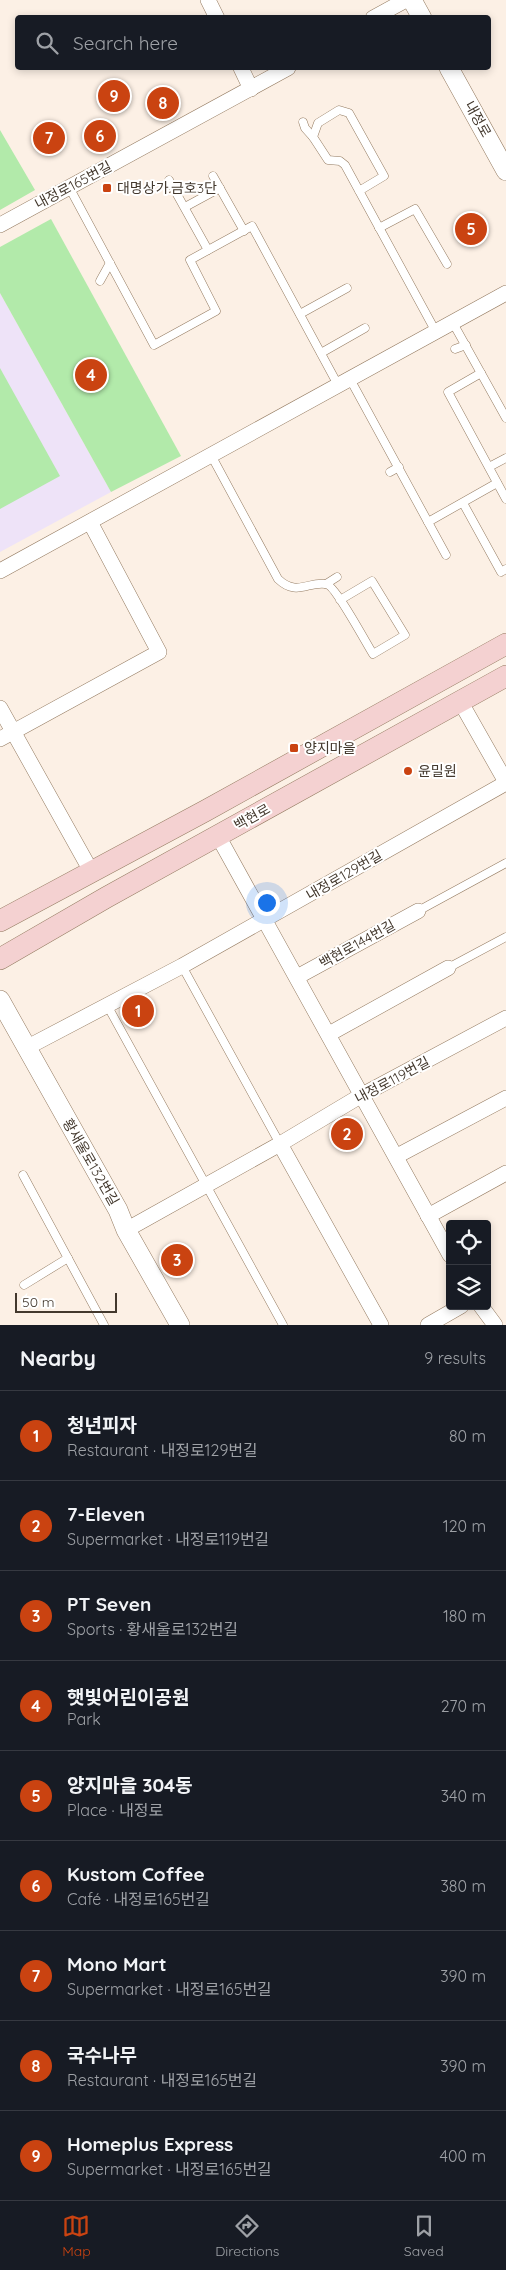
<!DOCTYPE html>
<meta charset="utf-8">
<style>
body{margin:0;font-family:Quicksand,"Noto Sans KR",sans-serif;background:#20242c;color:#f1f3f6}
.controls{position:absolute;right:15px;bottom:15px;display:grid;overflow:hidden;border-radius:5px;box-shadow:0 2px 8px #0003}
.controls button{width:45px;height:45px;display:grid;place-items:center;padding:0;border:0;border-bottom:1px solid #363941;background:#171b24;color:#f1f3f6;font:25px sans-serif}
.scale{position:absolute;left:15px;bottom:12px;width:102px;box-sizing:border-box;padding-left:5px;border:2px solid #43382d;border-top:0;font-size:14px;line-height:18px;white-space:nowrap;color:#43382d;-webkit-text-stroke:4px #fff;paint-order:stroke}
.you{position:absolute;left:266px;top:902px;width:18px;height:18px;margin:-12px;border:4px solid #fff;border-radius:50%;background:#1a73e8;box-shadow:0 0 0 8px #1a73e833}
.badge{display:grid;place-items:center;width:32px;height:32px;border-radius:50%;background:#ca4311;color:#fff;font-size:16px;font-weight:700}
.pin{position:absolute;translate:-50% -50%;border:2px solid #fff;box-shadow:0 1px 5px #0006}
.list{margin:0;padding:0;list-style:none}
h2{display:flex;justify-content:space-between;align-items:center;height:65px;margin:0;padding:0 20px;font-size:21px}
h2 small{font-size:16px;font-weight:400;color:#9ea1a6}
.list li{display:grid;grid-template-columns:32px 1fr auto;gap:15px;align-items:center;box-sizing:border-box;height:90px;padding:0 20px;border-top:1px solid #363941}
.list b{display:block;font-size:19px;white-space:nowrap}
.list p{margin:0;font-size:16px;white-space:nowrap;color:#9ea1a6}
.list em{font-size:16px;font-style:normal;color:#9ea1a6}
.icon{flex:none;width:28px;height:28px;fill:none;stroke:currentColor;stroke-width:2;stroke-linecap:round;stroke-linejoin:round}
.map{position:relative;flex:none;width:506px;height:1325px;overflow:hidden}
.search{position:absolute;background:#171b24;box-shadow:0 2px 8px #0003;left:15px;right:15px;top:15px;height:55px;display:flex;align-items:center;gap:12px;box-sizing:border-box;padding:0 18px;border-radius:5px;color:#9ea1a6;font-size:19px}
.sheet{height:875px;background:#171b24}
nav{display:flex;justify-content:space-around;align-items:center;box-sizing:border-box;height:70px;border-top:1px solid #363941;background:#171b24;font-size:14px;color:#9ea1a6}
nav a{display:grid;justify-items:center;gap:2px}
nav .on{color:#ca4311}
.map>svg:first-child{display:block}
.education{fill:#eee3f8}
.green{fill:#b2eaaa}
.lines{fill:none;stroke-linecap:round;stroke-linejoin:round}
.service-casing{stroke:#947b61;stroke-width:9}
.minor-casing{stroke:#947b61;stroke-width:16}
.tertiary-casing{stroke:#947b61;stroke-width:20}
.secondary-casing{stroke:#947b61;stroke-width:22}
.service{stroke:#fff;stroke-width:8}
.minor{stroke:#fff;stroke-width:15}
.tertiary{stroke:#fff;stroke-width:19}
.secondary{stroke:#f4d1d1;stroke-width:21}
.poi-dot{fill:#ca4311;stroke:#fff;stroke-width:2}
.labels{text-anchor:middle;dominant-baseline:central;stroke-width:4;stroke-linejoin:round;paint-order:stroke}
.street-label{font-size:14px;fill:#43382d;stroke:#fff}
.poi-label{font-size:14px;fill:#43382d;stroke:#fff;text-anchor:start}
</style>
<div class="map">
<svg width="506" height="1325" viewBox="0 0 506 1325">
<rect width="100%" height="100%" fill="#fcf0e5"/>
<path class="education" d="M0,293L111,492L0,552Z"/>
<g class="green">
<path d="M0,130L35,190L0,210Z"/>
<path d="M51,219L181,456L111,492L0,293V247Z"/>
<path d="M0,368L60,476L0,509Z"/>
</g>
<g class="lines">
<g class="service-casing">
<g id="service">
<path d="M303,122L305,128L313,137"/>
<path d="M213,176L244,231"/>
<path d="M169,180L208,250"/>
<path d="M69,187L154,345L216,311L190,260L252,226L338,385"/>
<path d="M359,191L384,176L349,113L339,110L318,123L313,137L328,160L340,161L345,165L436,332"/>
<path d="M185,207L220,188"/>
<path d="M379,228L415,209L447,264"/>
<path d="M100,281L110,263"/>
<path d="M300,314L347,288"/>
<path d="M453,323L506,418"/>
<path d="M455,349L466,345"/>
<path d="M321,353L365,328"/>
<path d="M481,373L448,392L506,499"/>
<path d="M350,379L446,555"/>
<path d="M211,455L278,579C297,597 308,581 326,584C335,585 366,643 373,654L405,635L372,581L340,600"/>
<path d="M489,467L506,458"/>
<path d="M390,472L399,467"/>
<path d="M463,503L501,572L506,569"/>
<path d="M428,522L497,483"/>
<path d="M326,584L337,577"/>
<path d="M418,911L506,863"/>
<path d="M182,966L280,1144"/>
<path d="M448,968L506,937"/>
<path d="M107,1005L283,1325"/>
<path d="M23,1175L104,1325"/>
<path d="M24,1285L68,1258"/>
</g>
</g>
<g class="minor-casing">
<g id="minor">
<path d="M208,0L217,18"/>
<path d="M373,18L406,0"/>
<path d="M241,68L251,89"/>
<path d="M0,225L288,68"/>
<path d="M0,571L506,293"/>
<path d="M460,701L506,782"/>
<path d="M0,708L91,871"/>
<path d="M0,739L159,652L90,522"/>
<path d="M218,836L450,1255"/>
<path d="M297,977L418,911"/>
<path d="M329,1034L448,968"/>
<path d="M26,1048L182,966L506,783"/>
<path d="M280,1144L381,1325"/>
<path d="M397,1156L506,1098"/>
<path d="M428,1216L506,1173"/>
<path d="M126,1230L280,1144L362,1095L506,1018"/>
<path d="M481,1306L495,1325"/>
<path d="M428,1325L461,1306"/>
</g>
</g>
<g class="tertiary-casing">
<g id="tertiary">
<path d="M412,0L422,18"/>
<path d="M449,68L506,171"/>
<path d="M0,1000L118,1210L126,1230L180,1325"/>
</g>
</g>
<g class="secondary-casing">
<g id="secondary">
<path d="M0,921L205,811L506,644"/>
<path d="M0,959L107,897L506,676"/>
</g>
</g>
<use href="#service" class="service"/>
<use href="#minor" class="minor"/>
<use href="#tertiary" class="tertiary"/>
<use href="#secondary" class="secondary"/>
</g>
<g class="poi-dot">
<rect x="102" y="183" width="10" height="10" rx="2.5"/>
<rect x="289" y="743" width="10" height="10" rx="2.5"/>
<circle cx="408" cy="771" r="5"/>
</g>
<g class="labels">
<g class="street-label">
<text transform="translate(478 119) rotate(61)">내정로</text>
<text transform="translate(73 185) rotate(-28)">내정로165번길</text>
<text transform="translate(252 817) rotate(-29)">백현로</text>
<text transform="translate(344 875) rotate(-30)">내정로129번길</text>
<text transform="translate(357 944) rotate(-29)">백현로144번길</text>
<text transform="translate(392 1080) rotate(-28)">내정로119번길</text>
<text transform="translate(91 1162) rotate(60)">황새울로132번길</text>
</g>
<g class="poi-label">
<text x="117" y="188">대명상가.금호3단</text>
<text x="304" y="748">양지마을</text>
<text x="418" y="771">윤밀원</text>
</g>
</g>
</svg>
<div class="controls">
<button><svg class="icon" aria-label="locate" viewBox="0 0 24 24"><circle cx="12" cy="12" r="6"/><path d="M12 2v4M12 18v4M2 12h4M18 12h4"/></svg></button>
<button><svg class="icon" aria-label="layers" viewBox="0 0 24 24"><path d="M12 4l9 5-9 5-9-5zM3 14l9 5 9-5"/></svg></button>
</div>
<div class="scale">50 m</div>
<div class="you"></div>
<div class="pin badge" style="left:138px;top:1011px">1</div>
<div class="pin badge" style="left:347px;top:1134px">2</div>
<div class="pin badge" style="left:177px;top:1260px">3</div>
<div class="pin badge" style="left:91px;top:375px">4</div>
<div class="pin badge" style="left:471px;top:229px">5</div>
<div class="pin badge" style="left:100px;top:136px">6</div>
<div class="pin badge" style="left:49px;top:138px">7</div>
<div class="pin badge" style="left:163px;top:103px">8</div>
<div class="pin badge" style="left:114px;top:96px">9</div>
<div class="search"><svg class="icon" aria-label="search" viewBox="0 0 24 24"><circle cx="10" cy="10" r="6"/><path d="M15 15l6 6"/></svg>Search here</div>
</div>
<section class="sheet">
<h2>Nearby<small>9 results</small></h2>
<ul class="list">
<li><span class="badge">1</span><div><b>청년피자</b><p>Restaurant · 내정로129번길</p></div><em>80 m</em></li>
<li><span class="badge">2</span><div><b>7-Eleven</b><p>Supermarket · 내정로119번길</p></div><em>120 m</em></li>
<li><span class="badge">3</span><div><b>PT Seven</b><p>Sports · 황새울로132번길</p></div><em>180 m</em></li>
<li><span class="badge">4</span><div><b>햇빛어린이공원</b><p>Park</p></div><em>270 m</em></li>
<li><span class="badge">5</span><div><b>양지마을 304동</b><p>Place · 내정로</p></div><em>340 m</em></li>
<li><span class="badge">6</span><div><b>Kustom Coffee</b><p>Café · 내정로165번길</p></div><em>380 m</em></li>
<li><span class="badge">7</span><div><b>Mono Mart</b><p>Supermarket · 내정로165번길</p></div><em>390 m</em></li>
<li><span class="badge">8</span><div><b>국수나무</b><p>Restaurant · 내정로165번길</p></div><em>390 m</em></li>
<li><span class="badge">9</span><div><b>Homeplus Express</b><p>Supermarket · 내정로165번길</p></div><em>400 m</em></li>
</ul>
</section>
<nav>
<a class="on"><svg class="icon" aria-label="map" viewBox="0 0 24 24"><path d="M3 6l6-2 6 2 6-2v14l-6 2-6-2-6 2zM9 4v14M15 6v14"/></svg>Map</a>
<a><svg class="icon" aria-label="directions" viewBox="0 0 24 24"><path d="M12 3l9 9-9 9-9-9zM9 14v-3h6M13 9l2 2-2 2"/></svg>Directions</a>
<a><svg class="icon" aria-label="saved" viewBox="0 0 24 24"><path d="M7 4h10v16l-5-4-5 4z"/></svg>Saved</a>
</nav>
